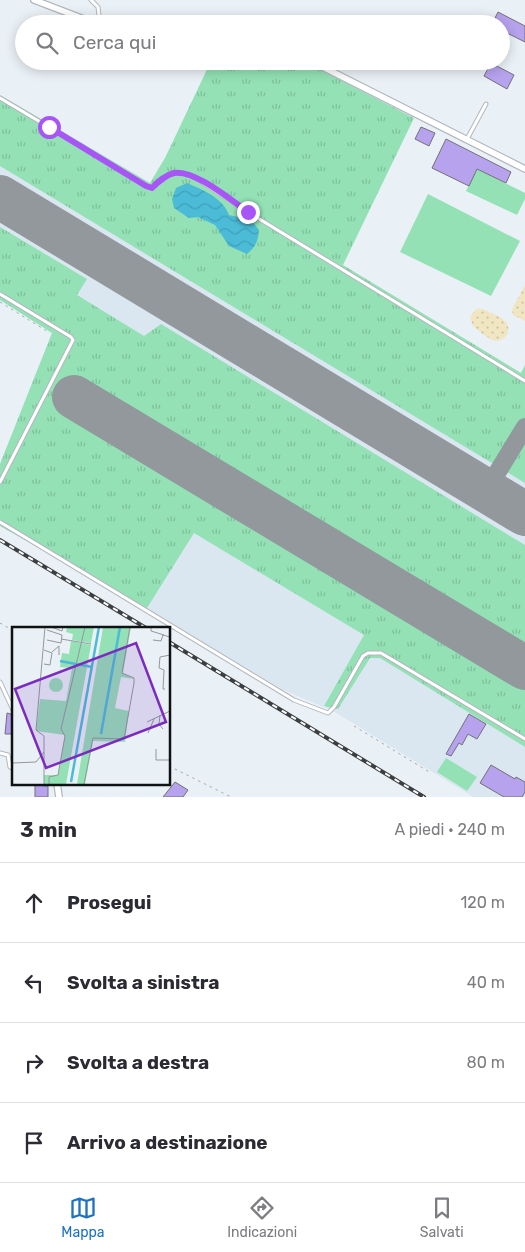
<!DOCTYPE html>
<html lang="it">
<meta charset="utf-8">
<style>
body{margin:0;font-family:Rubik,sans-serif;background:#f7f7f7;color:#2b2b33}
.stop{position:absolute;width:15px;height:15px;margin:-11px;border:4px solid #a855f7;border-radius:50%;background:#fff}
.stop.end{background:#a855f7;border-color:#fff;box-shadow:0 1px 5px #0008}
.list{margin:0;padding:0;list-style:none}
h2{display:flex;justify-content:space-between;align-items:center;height:65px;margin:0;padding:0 20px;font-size:21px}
h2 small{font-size:16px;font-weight:400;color:#7c7c81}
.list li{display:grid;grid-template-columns:32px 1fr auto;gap:15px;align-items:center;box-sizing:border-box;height:80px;padding:0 20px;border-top:1px solid #e1e1e2}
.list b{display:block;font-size:19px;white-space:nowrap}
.list em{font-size:16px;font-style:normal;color:#7c7c81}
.icon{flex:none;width:28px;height:28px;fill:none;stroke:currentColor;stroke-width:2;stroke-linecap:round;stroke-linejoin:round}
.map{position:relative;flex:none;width:525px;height:797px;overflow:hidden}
.search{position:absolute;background:#fff;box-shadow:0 2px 12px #0003;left:15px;right:15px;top:15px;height:55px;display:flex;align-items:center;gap:12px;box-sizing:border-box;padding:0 18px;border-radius:28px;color:#7c7c81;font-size:19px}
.sheet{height:385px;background:#fff}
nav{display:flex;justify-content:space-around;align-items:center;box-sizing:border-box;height:70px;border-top:1px solid #e1e1e2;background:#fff;font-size:14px;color:#7c7c81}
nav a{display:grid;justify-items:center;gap:2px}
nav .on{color:#1f72c0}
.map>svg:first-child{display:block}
.built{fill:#dae7f1}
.grass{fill:url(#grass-tufts)}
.sand{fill:url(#sand-dots)}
.green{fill:#93e1b5}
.water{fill:url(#water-waves)}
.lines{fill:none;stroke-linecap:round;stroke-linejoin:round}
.taxiway{stroke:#93989c;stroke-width:18}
.runway{stroke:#93989c;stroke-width:44}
.building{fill:#b6a2ed;stroke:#727177}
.lane-casing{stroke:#b2b8bd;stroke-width:5}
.street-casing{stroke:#b2b8bd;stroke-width:8}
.path{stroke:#a4a9ad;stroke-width:1;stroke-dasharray:2.5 4;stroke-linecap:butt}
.lane{stroke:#fff;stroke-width:3}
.street{stroke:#fff;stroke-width:5.5}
.rail-casing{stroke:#3c3f41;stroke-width:4}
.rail{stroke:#fcfdfe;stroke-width:2;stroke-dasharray:5.5;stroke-linecap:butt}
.route{stroke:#a855f7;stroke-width:6}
.inset-river{fill:none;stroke:#4bbbd8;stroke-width:2.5}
.inset-road{fill:none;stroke:#92989b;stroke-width:1}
.view{fill:#7b2cbf;fill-opacity:0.15;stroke:#7b2cbf;stroke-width:2.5}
.inset-edge{fill:none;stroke:#0f1213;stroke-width:2.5}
</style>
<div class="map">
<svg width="525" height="797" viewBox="0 0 525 797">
<defs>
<pattern id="grass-tufts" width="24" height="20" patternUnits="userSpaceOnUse" patternTransform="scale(1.25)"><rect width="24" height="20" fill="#93e1b5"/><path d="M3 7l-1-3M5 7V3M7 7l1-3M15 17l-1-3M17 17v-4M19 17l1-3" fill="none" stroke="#7ec09b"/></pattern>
<pattern id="sand-dots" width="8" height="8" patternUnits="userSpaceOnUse" patternTransform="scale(1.25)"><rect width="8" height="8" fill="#f0e6c1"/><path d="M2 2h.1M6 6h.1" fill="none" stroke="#cdc4a5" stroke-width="1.8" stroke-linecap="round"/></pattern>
<pattern id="water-waves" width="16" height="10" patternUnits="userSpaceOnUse" patternTransform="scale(1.25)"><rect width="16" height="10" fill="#4bbbd8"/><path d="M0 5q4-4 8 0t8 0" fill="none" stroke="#40a0b8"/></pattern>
</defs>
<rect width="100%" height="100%" fill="#eaf1f6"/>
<path class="built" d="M0,95L150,183L165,158L521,373L525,365V797H473L333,711L283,690L147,608L0,526V464L52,333L0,300Z"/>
<g class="grass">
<path d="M211,61H304L414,118L343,265L521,373L525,365V483L0,166V95L150,183L165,158Z"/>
<path d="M0,227L87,279L77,295L144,336L161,324L525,545V747L380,658H370L338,709L324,706L364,635L194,533L147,608L0,526V464L52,333L0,300Z"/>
</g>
<g class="sand">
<path d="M525,285V321L513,315L512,309Z"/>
<path d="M476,309C482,308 486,310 491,313C496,315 501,317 505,321C514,330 504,344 492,340C486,337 478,330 473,326L470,317Z"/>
</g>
<g class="green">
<path d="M477,169L525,193V199L517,215L466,191Z"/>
<path d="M428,194L520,241L491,296L400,252Z"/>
<path d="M446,758L477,777L467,791L437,772Z"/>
</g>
<path class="water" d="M187,183C203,190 223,198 229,215L251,220L259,230C258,241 256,246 247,254L229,246L215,225L198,217L189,218L174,208L172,199L176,188Z"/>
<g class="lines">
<path class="taxiway" d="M486,491L525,427"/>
<g class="runway">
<path d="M0,197L525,514"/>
<path d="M74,397L525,668"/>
</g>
</g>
<g class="building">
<path d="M498,12L525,26V42L507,33L501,46V24H492Z"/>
<path d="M491,63L514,75L507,89L484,76Z"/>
<path d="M421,127L435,133L429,146L415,139Z"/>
<path d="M446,139L511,172L506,183L477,169L469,186L432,168Z"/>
<path d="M7,713L11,714L12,718H14L13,734H5Z"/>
<path d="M469,714L486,724L477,739L468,734L462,745L459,743L451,756L446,754Z"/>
<path d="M491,765L515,779L516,777L525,782V792L522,797H504L480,783Z"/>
<path d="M175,782L188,790L183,797H163Z"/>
<path d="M35,785L48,786V797H35Z"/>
</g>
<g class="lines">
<g class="lane-casing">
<g id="lane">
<path d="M91,0L98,7L100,24"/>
<path d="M0,98L151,188L165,177L174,173H183L194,177L248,212L525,381"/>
<path d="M467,139L486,104"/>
<path d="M0,294L71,337L73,340L0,482"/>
<path d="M0,522L294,700L328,713L334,707L363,656L368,653H381L525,739"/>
<path d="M0,682L14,712"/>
<path d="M0,753L8,755L10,767L14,769"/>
</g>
</g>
<g class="street-casing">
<g id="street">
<path d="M34,0L97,24"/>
<path d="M199,61H200"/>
<path d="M311,61L525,169"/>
<path d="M57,783L59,797"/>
</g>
</g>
<g class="path">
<path d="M0,302L50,333"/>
<path d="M0,623L14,631"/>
<path d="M354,726L431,773"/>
<path d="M169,766L231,797"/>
</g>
<use href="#lane" class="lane"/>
<use href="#street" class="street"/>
<g class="rail-casing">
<g id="rail">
<path d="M0,540L146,628"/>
<path d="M169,642L424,797"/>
</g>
</g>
<use href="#rail" class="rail"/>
</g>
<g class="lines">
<path class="route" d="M49,127L146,186L152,188C158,182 165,175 174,173C194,169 232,201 248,212"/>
</g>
<g transform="translate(12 627)">
<rect width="158" height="158" fill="#eaf1f6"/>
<path d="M55,0H82L79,16L60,13L61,7L54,5ZM91,0H119L111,46L122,52L109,50L103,81L117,84L113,115L81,114L73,157H65ZM59,14L79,18L54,157H32V148H46L53,108L24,104L28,72L54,74L60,41L48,40L50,26L57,27Z" fill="#93e1b5"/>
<path d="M37 58a7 7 0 1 1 14 0a7 7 0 1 1-14 0Z" fill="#93e1b5"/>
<path class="inset-river" d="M48,34L80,40M89,107L108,0M59,155L87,0"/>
<path class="inset-road" d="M39,0L50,4L51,0M139,0V4L152,8M35,3L50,8L49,16L35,13M49,12L79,17M141,13L149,14L151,8L158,10M32,23L40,26L38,38L32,37M40,25L47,19V28M153,62H151L152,43L147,41L148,30L158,28M148,88L147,97L151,102M135,95L158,84M136,106L142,92M144,122V133H158M0,136L24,135L32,125M32,157V109L24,103L33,0M37,157V150L46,148L53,109L49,102L73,0M72,157L81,111L112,112L122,56V51L110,46L118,0"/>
<path class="view" d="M124,16L154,95L34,141L3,62Z"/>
<rect width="158" height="158" class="inset-edge"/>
</g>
</svg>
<div class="stop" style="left:49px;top:127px"></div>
<div class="stop end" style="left:248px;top:212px"></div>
<div class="search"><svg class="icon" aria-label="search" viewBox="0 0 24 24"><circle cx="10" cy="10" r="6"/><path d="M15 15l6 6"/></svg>Cerca qui</div>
</div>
<section class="sheet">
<h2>3 min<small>A piedi · 240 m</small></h2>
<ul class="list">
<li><svg class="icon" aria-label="ahead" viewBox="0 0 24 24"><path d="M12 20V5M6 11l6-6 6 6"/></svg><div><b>Prosegui</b></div><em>120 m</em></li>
<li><svg class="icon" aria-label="left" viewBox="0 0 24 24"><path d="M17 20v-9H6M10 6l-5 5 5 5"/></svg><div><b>Svolta a sinistra</b></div><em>40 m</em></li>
<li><svg class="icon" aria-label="right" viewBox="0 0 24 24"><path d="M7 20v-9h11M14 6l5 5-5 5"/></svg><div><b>Svolta a destra</b></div><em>80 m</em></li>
<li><svg class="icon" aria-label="arrive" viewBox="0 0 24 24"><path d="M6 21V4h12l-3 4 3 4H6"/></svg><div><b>Arrivo a destinazione</b></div></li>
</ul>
</section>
<nav>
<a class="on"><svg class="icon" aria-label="map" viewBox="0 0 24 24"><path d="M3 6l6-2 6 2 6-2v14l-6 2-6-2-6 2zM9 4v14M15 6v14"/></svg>Mappa</a>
<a><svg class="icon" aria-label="directions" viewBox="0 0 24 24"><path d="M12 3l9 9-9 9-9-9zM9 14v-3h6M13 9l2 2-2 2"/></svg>Indicazioni</a>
<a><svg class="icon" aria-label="saved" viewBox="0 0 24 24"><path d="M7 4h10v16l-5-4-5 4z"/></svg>Salvati</a>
</nav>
